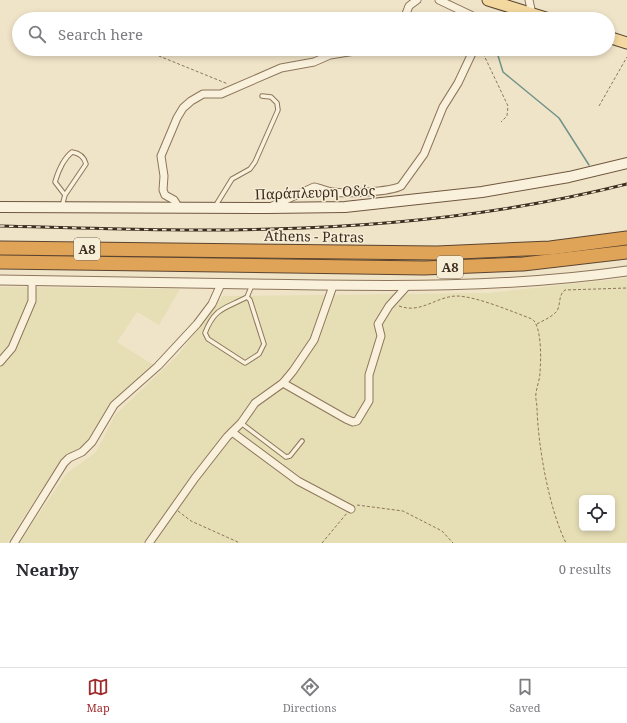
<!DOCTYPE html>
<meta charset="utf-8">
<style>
body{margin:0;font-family:"Noto Serif",serif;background:#f2f2f3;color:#2b2b33}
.controls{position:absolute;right:12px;bottom:12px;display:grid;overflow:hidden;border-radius:6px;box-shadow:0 2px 6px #0003}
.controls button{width:36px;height:36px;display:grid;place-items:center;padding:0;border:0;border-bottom:1px solid #e1e1e2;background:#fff;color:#2b2b33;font:20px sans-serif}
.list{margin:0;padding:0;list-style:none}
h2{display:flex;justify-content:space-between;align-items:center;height:52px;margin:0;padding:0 16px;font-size:17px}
h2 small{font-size:13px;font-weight:400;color:#7c7c81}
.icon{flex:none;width:22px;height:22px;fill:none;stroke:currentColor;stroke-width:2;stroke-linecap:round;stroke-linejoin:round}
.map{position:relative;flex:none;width:627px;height:543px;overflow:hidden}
.search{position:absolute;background:#fff;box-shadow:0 2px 6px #0003;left:12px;right:12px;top:12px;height:44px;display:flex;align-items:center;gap:10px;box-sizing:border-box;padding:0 14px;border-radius:22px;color:#7c7c81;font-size:15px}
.sheet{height:124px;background:#fff}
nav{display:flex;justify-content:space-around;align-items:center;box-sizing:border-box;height:56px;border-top:1px solid #e1e1e2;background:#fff;font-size:11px;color:#7c7c81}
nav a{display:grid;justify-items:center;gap:2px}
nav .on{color:#9e2a2b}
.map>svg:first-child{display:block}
.farmland{fill:#e6deb5;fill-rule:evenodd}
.green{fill:#c9cf9b}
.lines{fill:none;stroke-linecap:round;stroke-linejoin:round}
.stream{stroke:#6f938a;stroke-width:1.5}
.service-casing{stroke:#8d765c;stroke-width:5.5}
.minor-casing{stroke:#8d765c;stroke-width:9}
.tertiary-casing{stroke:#8d765c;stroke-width:11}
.secondary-casing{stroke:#6f573f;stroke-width:12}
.primary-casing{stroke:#5b4430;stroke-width:13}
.motorway-casing{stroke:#5b4430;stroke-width:15}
.path{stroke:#8d765c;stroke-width:1;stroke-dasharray:3 2;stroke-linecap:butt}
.service{stroke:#faf1dc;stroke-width:3.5}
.minor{stroke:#faf1dc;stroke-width:7}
.tertiary{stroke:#faf1dc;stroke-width:9}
.secondary{stroke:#faf1dc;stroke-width:10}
.primary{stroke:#f3d9a0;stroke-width:11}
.motorway{stroke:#e0a458;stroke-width:13}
.rail-casing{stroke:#3d2e20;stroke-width:3}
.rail{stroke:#f7eed8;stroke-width:1.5;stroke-dasharray:4.5;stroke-linecap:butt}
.labels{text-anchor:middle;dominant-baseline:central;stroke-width:3;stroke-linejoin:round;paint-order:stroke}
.shield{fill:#f7eed8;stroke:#756857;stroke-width:1}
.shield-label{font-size:13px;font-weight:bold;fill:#3d2e20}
.street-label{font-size:14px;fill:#3d2e20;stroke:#f7eed8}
</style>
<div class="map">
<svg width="627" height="543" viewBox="0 0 627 543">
<rect width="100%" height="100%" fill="#f0e4c8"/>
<g class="farmland">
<path d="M627,278V543H19L66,474L96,452L115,415L179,354L223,296L488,293ZM582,498H612V528H582Z"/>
<path d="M0,287L180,289L159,325L137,312L117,342L155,366L110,404L90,441L80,450L67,455L53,472L7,543H0Z"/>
</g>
<path class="green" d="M627,243V246L522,258L424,262L0,257V254L383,259Z"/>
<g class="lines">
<path class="stream" d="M496,49L503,72L559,118L589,165"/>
<g class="service-casing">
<g id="service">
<path d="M216,205L232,179L250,169L255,162L278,110L277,103L271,97L262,96"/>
<path d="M62,206L65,195L86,164C84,156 79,153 72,152C63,159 58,172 55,182L65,195"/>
<path d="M247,297L250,300L264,344L259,354L245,363L208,339L205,333C215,307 225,309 247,297L252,285"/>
<path d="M241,423L286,457L290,456L302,441"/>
</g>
</g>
<g class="minor-casing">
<g id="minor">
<path d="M439,0L479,19"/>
<path d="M529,0L532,14"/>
<path d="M404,19L409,6L417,0"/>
<path d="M507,19L535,17"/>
<path d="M270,207L314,187C320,188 326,191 332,192C345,194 390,192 401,186L424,154L443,107L458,83L474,49"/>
<path d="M179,208L174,200L165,195L163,190L164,176L161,156L177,118L183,108L191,101L203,94H221L281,68L314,62L330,55L367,49"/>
<path d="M0,362L12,348L32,301V281"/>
<path d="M283,383L346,419L353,422L357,421L369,401V375L381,336L378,324L389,306L407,286"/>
<path d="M232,432L298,481L351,509"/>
<path d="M14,543L64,463L69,458L82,452L92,442L114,405L158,366L197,324L212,304L221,284"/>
<path d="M149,543L195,478L227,437L241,423L255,403L283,383L293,371L314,340L333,286"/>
</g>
</g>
<g class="tertiary-casing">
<path id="tertiary" d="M0,280C84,281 168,283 252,284C378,286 502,289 627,271"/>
</g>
<g class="secondary-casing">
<path id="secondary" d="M0,207L268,208L345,207L482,192L569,177L627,163"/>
</g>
<g class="primary-casing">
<g id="primary">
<path d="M488,0L549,19"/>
<path d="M608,37L627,43"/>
</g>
</g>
<g class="motorway-casing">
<g id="motorway">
<path d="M0,248L437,253L550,248L627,238"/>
<path d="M0,262L424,268L523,264L627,252"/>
</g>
</g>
<g class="path">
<path d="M481,49L508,106L507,116L501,122"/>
<path d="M154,54L228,84"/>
<path d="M599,106L627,57"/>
<path d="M399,306C421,314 435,297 456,296C476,296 513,312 532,319C542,326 541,360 540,372C540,379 537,386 536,393C535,398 537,403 537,408C538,446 549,509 566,543"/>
<path d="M537,324C544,320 552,317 557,311C561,304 558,295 565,290L627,288"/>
<path d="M357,505L403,511L442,531L453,543"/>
<path d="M178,511L191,521L240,543"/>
<path d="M322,543L347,513"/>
</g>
<use href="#service" class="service"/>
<use href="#minor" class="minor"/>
<use href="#tertiary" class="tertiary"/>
<use href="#secondary" class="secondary"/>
<use href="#primary" class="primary"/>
<use href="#motorway" class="motorway"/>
<g class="rail-casing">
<path id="rail" d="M0,226C91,228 182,232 272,229C391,226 512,213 627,184"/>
</g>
<use href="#rail" class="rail"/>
</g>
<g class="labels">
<g class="shield">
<rect x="74" y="238" width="26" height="22" rx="3"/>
<rect x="437" y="256" width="26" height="22" rx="3"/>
</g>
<g class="shield-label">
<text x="87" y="249">Α8</text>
<text x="450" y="267">Α8</text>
</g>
<g class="street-label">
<text transform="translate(315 192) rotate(-2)">Παράπλευρη Οδός</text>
<text transform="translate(314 236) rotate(1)">Athens - Patras</text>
</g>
</g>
</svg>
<div class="controls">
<button><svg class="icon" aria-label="locate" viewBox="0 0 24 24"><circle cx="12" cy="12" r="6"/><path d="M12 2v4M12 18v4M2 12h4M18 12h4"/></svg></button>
</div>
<div class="search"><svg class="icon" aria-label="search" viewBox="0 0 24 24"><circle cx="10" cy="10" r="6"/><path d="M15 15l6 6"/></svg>Search here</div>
</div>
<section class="sheet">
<h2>Nearby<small>0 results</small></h2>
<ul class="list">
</ul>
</section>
<nav>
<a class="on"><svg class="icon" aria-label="map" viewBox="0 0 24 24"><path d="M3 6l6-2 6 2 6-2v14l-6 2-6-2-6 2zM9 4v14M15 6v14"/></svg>Map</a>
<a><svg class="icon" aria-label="directions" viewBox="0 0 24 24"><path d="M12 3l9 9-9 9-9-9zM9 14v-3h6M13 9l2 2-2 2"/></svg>Directions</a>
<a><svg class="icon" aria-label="saved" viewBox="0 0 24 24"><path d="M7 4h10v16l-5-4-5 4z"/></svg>Saved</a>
</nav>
